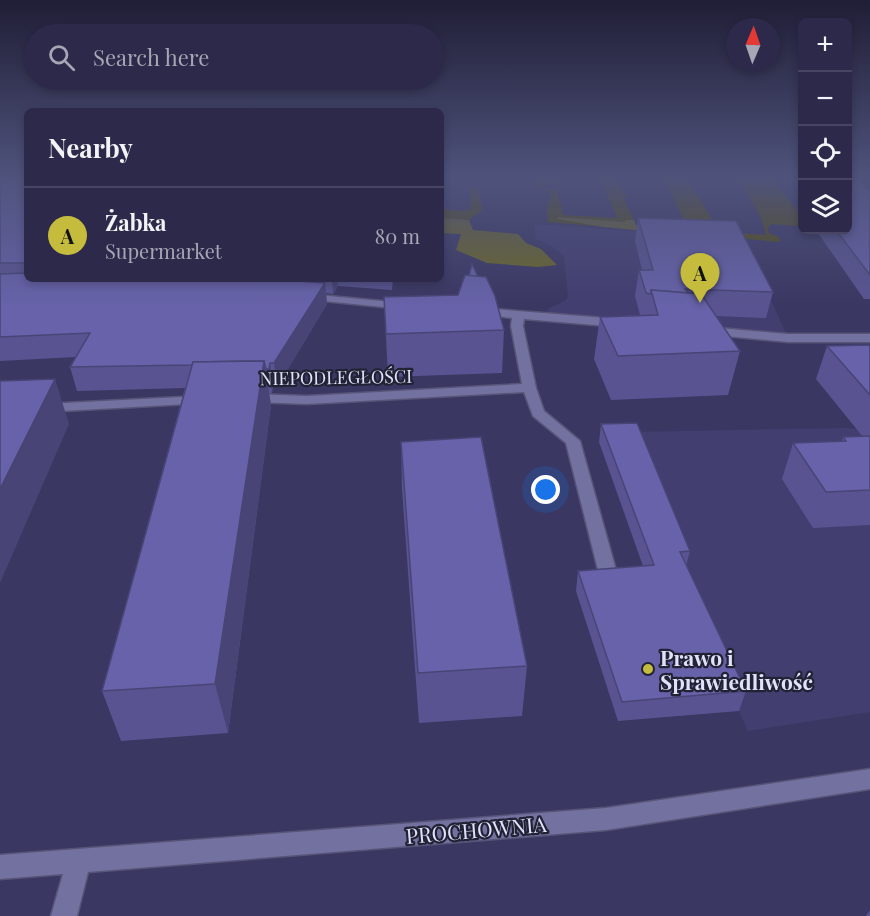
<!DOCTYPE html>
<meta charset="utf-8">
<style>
body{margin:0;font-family:"Playfair Display",serif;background:#383554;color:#f1f3f6}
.controls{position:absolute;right:18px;top:18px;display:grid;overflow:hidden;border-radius:9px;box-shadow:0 3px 9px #0003}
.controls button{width:54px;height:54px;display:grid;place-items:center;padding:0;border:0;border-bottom:2px solid #484562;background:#2c294a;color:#f1f3f6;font:30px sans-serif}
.compass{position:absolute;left:726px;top:18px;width:54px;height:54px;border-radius:50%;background:#2c294a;box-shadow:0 3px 9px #0003;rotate:2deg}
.you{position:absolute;left:546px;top:490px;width:21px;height:21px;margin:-15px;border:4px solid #fff;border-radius:50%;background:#1a73e8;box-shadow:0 0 0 9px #1a73e833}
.badge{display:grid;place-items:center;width:39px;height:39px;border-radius:50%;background:#c5bc3d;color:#111;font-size:20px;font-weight:700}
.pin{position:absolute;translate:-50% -50px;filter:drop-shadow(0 2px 3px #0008)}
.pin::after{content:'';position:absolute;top:32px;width:21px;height:18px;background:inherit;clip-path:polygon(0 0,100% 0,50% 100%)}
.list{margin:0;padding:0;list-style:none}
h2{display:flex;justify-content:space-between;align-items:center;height:78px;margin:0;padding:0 24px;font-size:26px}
h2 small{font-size:20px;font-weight:400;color:#a6a6b5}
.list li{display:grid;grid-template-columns:39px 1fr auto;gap:18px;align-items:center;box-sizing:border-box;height:96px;padding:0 24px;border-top:2px solid #484562}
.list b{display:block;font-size:22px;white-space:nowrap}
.list p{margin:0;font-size:20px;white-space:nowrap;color:#a6a6b5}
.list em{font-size:20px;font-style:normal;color:#a6a6b5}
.icon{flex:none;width:33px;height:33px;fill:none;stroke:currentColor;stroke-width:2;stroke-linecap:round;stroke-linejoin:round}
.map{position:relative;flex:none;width:870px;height:916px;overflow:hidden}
.search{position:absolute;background:#2c294a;box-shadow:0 3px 9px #0003;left:24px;top:24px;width:420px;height:66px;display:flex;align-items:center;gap:15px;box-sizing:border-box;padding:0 21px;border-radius:33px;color:#a6a6b5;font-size:22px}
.panel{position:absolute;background:#2c294a;box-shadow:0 3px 9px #0003;left:24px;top:108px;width:420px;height:174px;border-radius:9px}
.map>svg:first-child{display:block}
.built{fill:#423e70}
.green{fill:#544f05}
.forest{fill:#6c6824}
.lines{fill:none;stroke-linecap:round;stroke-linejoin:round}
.minor-casing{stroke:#575478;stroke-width:3}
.minor{fill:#7371a0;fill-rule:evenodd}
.wall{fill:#595491}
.shaded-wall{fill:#484576}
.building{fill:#6762a9;stroke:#484576;stroke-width:1.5}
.poi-dot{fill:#c5bc3d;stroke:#222235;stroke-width:2}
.labels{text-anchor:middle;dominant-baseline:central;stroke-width:4.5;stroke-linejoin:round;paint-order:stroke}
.street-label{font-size:18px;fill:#e1e1fc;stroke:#222235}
.near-poi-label{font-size:21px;font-weight:bold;fill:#e1e1fc;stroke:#222235;text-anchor:start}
.near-street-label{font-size:21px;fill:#e1e1fc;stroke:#222235}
</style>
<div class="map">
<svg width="870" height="916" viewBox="0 0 870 916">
<rect width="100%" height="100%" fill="#3a3762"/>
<g class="built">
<path d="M534,224L728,238L757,300H771L788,338L545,317L548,309L566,300L568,296L564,256L551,246L536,239Z"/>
<path d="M845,428L870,430V712L748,731L675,571L630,432Z"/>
</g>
<g class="green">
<path d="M536,178L559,180L562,185H543L547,189H557L563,215L617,218L600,178H614L628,197L623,198L637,227L688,229L664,178H679L690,181L719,232L766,235L761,217L738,178H772L802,217V226L771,224L767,229L770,234L779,237L780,242L548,222L547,209L551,193L537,186Z"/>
<path d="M472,188L478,189L482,210L469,220L441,218V209L459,211L471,209L469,190Z"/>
</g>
<g class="forest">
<path d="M557,217L625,222V220H634L637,227L646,231L603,227L558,219Z"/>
<path d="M441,218L469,220L473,230L518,234L526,243L541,249L557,265L538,267L487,263L456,250L461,234L441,233Z"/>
</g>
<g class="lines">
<g class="minor-casing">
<g id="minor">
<path d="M308,294L403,303L409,306L403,309L304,299V295Z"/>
<path d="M481,308L619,319L625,323L619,327L524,319L523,326L536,388L544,411L580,441L616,570L613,574L607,576L601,574L598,570L566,443L533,416L524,392L307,404L252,402L245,398L252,394L307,396L522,384L511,326L512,318L477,314V310Z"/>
<path d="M708,327L788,334H870V342H788L704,334V328Z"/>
<path d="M201,396L208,400L206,403L45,412L38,408L45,404Z"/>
<path d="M870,769V789L606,830L88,872L77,916H51L63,874L0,879V855L606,808Z"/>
</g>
</g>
<use href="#minor" class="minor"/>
</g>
<g class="wall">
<path d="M0,178H27V279H393L392,290L338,286L333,294L326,293L327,304L277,387H273L272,393H269L271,405L228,733L121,741L102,691L185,388L77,391L70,367L76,357L0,361Z"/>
<path d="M789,178H802V193Z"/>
<path d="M870,191V299H864L818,233V230H848Z"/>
<path d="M638,218L773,292L766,318L716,316L740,351L728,395L611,400L594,359L600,317L640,315L635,296L639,270H642L635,241Z"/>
<path d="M384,297L504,330L502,373L388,377Z"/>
<path d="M870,345V525L813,528L782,479L793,443L842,441L843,437H863L816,379L827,346Z"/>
<path d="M601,424L690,551L686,566L746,691L739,711L618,721L576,591L578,571L643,566L599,442Z"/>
<path d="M401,442L527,666L522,716L419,723L402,489Z"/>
<path d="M870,910V916H866Z"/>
</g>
<g class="shaded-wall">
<path d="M332,279H337L338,286L333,294Z"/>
<path d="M325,283L327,304L277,387L274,363Z"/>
<path d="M264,361L271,405L228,733L215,684Z"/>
<path d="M270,363L273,387L272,393L269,369Z"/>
<path d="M55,379L69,424L0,583V489Z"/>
</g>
<g class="building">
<rect x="0" y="178" width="27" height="85"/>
<path d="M848,178H856L870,191V275L836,230H848Z"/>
<path d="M638,218L736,221L773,292L685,289L688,293L651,290V294L646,293L639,270H653Z"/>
<path d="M472,264L478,277L469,276Z"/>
<path d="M27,273V279H273L325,283L274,363H270L269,369H266L264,361L193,362L192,365L70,367L90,333L0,337V274Z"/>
<path d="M465,275L486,277L495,296L504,330L386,334L384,297L458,295Z"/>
<path d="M651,290L701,294L740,351L618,356L600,317L658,315Z"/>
<path d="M870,345V395L827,346Z"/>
<path d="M264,361L215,684L102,691L193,362Z"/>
<path d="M55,379L0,489V381Z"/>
<path d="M637,423L690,551L680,552L746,691L622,702L578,571L654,565L601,424Z"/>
<path d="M870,436V490L826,492L793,443L846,441L843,437Z"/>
<path d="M481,437L527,666L418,673L401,442Z"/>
</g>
<linearGradient id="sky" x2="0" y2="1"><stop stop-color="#201e36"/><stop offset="0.58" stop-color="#4f537c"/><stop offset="1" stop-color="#4f537c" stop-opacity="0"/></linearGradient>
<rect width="870" height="306" fill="url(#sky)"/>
<circle class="poi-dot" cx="648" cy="669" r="6"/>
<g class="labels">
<g class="street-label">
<text transform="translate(336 377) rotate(-1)">NIEPODLEGŁOŚCI</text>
</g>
<g class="near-poi-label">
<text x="660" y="657">Prawo i<tspan x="660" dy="24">Sprawiedliwość</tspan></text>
</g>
<g class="near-street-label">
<text transform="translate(476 829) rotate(-5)">PROCHOWNIA</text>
</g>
</g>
</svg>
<div class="controls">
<button>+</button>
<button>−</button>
<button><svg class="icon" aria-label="locate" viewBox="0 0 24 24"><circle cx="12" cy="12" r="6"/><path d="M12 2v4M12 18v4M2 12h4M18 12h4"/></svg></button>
<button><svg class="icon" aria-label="layers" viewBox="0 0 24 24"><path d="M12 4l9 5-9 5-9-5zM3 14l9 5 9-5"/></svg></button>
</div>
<svg class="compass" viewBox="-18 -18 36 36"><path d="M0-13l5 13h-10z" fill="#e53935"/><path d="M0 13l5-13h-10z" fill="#a6a6b5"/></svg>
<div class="you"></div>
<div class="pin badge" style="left:700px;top:303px">A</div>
<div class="search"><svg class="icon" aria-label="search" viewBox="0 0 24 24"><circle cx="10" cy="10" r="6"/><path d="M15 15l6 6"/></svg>Search here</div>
<section class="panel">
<h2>Nearby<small></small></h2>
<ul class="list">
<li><span class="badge">A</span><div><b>Żabka</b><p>Supermarket</p></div><em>80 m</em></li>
</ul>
</section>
</div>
